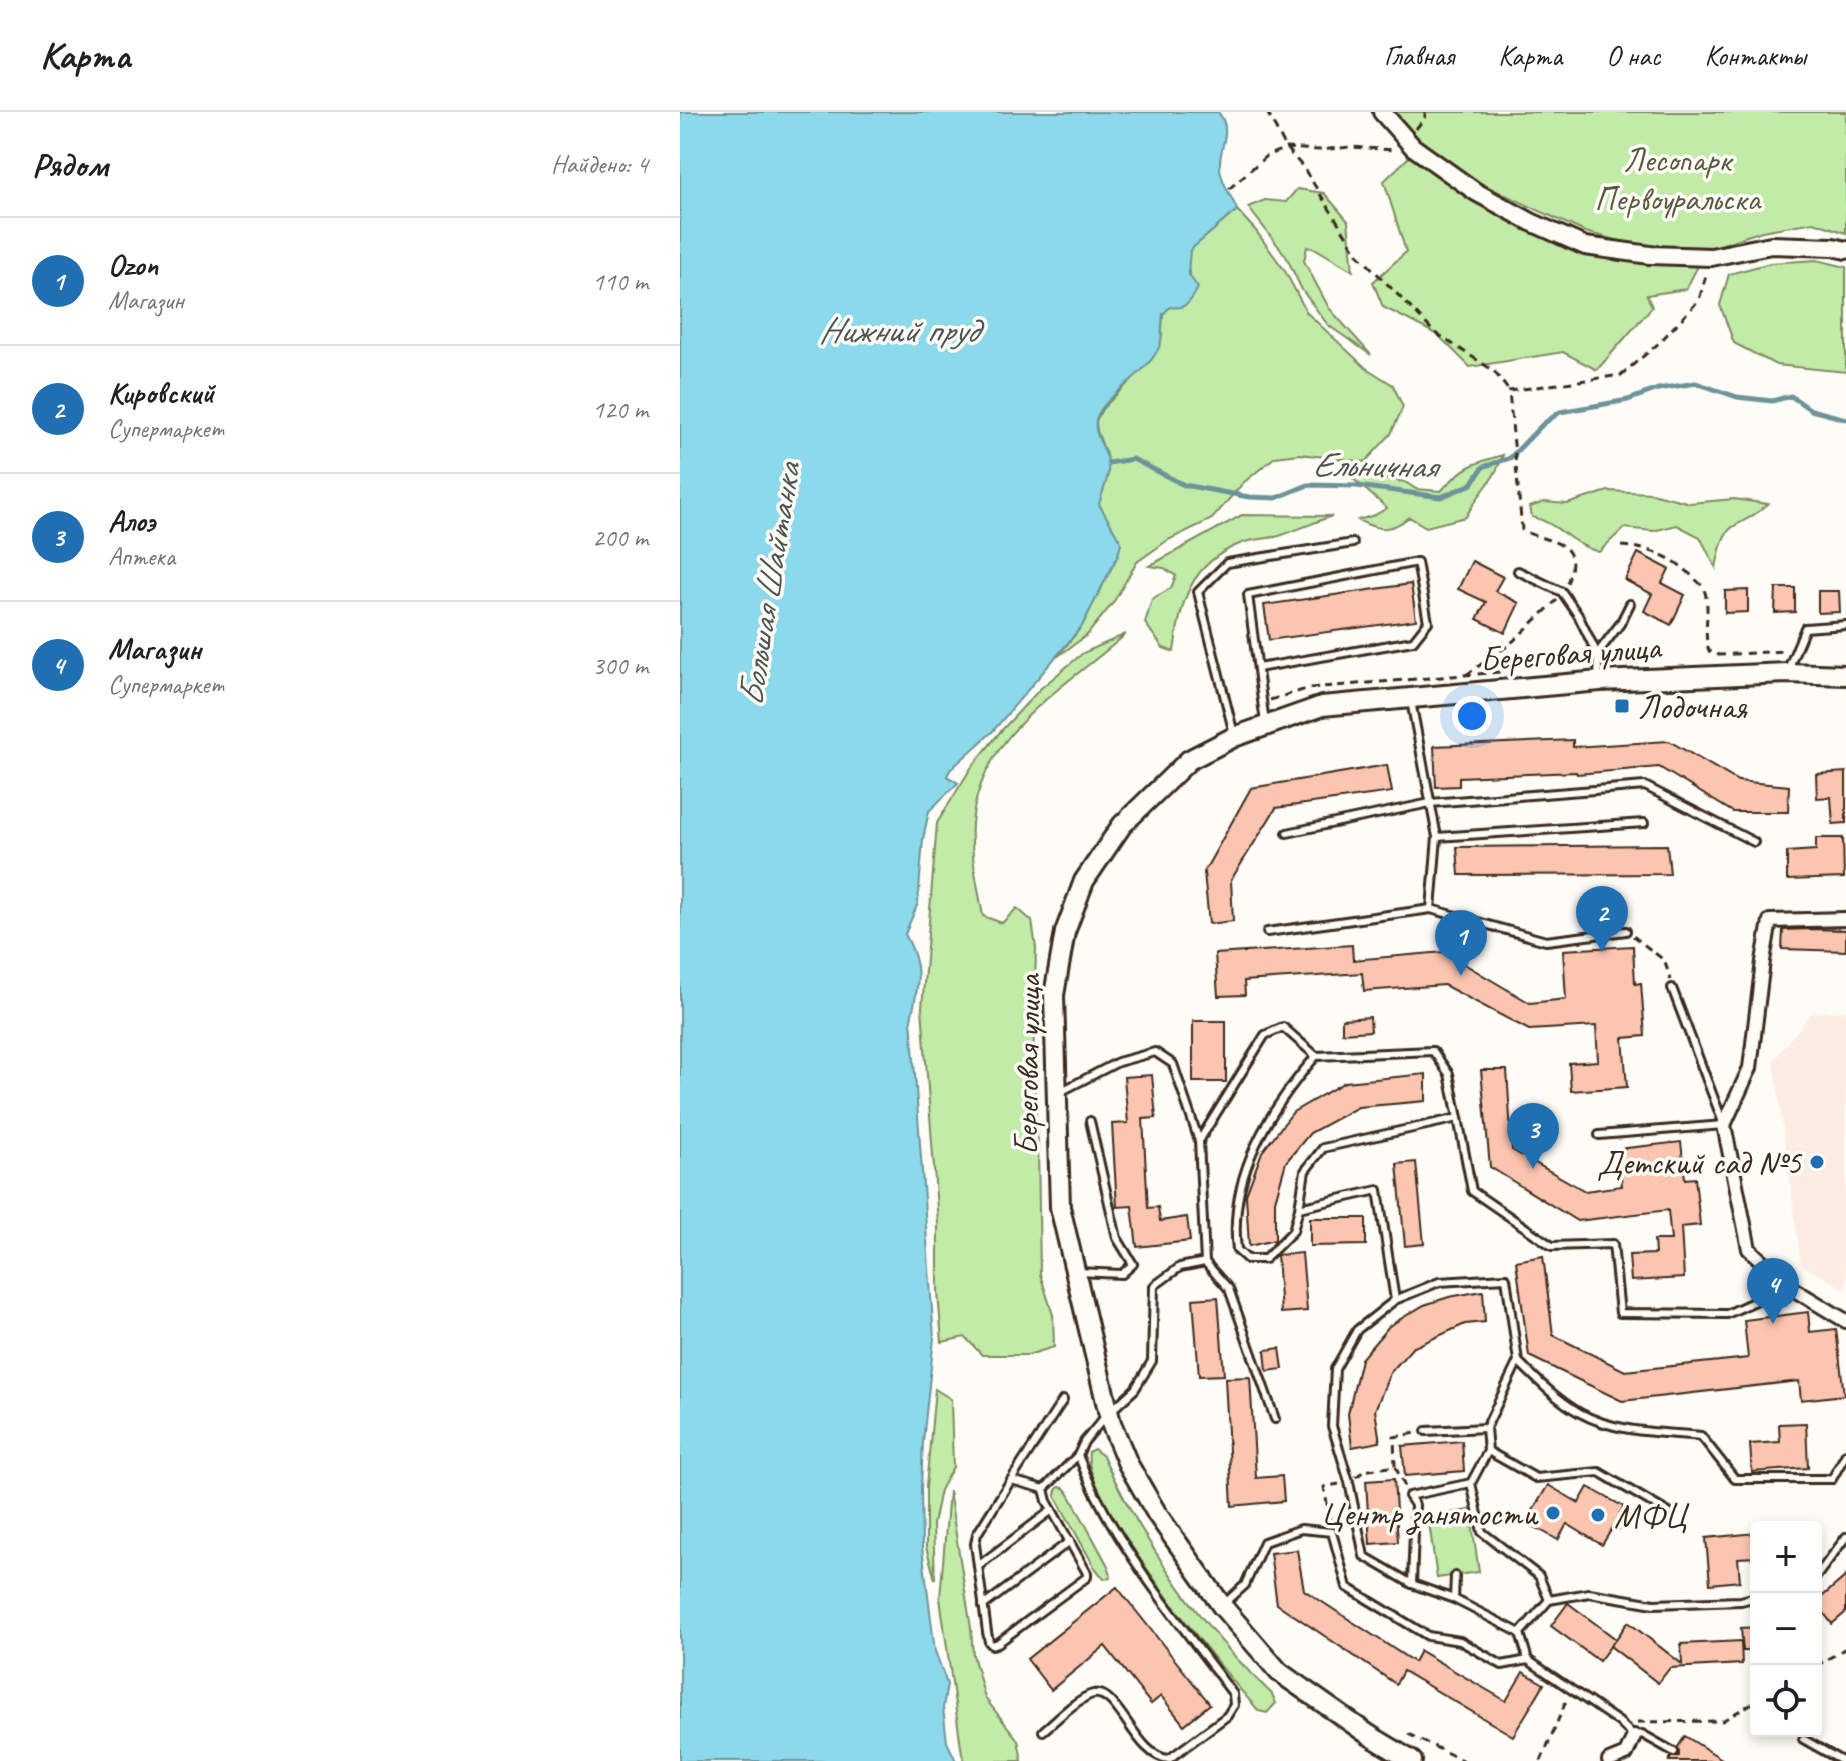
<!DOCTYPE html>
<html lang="ru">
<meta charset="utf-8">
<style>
body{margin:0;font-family:Caveat,sans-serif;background:#f2f2f2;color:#202124}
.controls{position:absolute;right:24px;bottom:24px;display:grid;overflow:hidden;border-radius:8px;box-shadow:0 4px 12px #0003}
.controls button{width:72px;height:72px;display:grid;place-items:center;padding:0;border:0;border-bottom:2px solid #e0e0e0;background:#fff;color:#202124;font:40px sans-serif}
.you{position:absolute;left:792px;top:604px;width:28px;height:28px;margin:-20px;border:6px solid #fff;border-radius:50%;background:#1a73e8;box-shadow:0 0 0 12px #1a73e833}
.badge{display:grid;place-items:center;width:52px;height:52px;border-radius:50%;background:#1f6fb2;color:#fff;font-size:26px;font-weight:700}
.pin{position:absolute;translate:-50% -66px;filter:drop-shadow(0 2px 4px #0008)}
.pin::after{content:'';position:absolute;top:42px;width:28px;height:24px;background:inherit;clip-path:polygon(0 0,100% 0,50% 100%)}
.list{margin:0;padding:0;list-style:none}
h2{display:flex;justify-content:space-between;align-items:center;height:104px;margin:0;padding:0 32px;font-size:34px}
h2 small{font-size:26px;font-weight:400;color:#757577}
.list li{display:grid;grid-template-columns:52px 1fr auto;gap:24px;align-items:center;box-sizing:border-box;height:128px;padding:0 32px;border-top:2px solid #e0e0e0}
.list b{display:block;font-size:30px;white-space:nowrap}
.list p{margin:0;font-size:26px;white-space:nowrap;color:#757577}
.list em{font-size:26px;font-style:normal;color:#757577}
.icon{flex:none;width:44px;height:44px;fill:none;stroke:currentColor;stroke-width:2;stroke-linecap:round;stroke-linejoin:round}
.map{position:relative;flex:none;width:1166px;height:1649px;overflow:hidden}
header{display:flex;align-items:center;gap:48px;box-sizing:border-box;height:112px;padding:0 40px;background:#fff;border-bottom:2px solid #e0e0e0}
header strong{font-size:38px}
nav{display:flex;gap:44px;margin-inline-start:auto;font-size:28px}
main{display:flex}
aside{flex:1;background:#fff}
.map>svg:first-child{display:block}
.built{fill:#fdece1}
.green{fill:#c1eba7;stroke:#7e8a62;stroke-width:2}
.water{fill:#8cd9eb;stroke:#6c9399;stroke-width:2}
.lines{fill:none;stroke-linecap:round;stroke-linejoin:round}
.stream{stroke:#6c9399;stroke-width:5}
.building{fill:#fcc5af;stroke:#3b2a1e;stroke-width:2}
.service-casing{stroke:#3b2a1e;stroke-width:12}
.minor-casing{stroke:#3b2a1e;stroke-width:18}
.tertiary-casing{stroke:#3b2a1e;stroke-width:22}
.secondary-casing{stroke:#3b2a1e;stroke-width:24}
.path{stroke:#3b2a1e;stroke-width:3;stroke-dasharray:8 6;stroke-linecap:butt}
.service{stroke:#fdfcf7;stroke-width:6}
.minor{stroke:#fdfcf7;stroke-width:12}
.tertiary{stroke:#fdfcf7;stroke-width:16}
.secondary{stroke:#fdfcf7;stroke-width:18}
.poi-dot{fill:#1f6fb2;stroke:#fdfcf7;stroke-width:3}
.labels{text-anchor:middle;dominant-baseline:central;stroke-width:7;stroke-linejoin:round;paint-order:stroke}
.park-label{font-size:34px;fill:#5c5a40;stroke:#fdfcf7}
.street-label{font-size:34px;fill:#3b2a1e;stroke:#fdfcf7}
.poi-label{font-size:34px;fill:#3b2a1e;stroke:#fdfcf7;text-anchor:start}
.water-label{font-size:36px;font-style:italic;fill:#4f5651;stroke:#fdfcf7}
</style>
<header>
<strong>Карта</strong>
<nav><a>Главная</a><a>Карта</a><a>О нас</a><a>Контакты</a></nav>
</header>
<main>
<aside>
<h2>Рядом<small>Найдено: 4</small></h2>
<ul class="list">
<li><span class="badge">1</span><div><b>Ozon</b><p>Магазин</p></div><em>110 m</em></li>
<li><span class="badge">2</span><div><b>Кировский</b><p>Супермаркет</p></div><em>120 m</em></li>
<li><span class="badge">3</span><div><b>Алоэ</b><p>Аптека</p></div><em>200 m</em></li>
<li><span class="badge">4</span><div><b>Магазин</b><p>Супермаркет</p></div><em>300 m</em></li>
</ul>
</aside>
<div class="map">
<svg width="1166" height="1649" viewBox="0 0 1166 1649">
<rect width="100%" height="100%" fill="#fdfcf7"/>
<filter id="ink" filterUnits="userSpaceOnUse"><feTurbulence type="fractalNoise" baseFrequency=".0125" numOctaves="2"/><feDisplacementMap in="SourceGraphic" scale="16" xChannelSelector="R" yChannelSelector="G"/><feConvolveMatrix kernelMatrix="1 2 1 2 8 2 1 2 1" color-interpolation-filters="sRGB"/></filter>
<g filter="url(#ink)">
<path class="built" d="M1166,899V1178L1121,1152L1094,948L1132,900Z"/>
<g class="green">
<path d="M712,0H1166V121L1134,110L1082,119L1034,135L960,134L905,120L789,66L728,19Z"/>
<path d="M731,43L886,137L929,147L1018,154L1006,177L967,183L972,195L917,258L883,240L790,255L758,223L703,195L693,170L726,140L704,69Z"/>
<path d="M617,77L644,81L668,109L673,159L636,137L627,135L624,149L649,196L691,243L648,213L622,178L606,144L568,95L585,88L606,90Z"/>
<path d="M557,98L576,119L605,159L627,201L686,256L713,273L723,295L711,322L685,350L620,342L595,345L563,371L532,407L488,428L457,450L433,491L407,523L377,545L402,514L438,443L441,431L418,392L428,362L425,340L417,319L416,309L422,297L472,247L481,230L483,203L510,167L507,147L510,138Z"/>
<path d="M1137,148L1166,155V260L1096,253L1054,231L1040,193L1049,162L1090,151Z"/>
<path d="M823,343C814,370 798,381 786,405L746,415L729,405C711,420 699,419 678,408L695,403L707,396L671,365L699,366L725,370L736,377L761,379C784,354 791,352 823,343Z"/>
<path d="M928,379L972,381L1010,391L1054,387L1088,392C1053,423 1046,401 1036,456L1020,425L997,413L973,419L944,416L919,440C891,433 879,411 852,405L850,395L864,390L887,392Z"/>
<path d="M562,403L652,404C635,410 617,418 599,424C588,427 574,427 562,431C510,451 500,490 494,540L483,536L465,511L472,487L491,476L496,464L484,456L469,454Z"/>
<path d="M446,522C384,577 300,620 292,712C290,742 298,775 303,804L322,811L337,796L352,809L356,836L353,956L358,1033L360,1162L373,1203L374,1235L348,1243H302L285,1225L262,1230L258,1180V1111L242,896L257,711L291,656L320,620L360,577L403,541Z"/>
<path d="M255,1277L271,1287L273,1355L260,1378L253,1412L255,1467L246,1435V1375Z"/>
<path d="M414,1337L423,1344C465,1433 520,1515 592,1582L596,1591L587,1601L579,1599C544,1561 400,1384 409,1340Z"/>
<path d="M379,1375L384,1376L389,1382L428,1454L431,1463L430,1466L424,1467L415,1456L379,1391L375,1384L376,1378Z"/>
<path d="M269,1379L291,1516L293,1543L305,1586L338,1628L342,1649H285L282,1642L260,1486Z"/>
<path d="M790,1398L799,1460L757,1466L748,1404Z"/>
</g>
<path class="water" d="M0,0H538C554,19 538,36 540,56C541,71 552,84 557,98L510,138L508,161L518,176C511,189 506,198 490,195L483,202C481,212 483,224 480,233C469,262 421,285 416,308C413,323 426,336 428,350C430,364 423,378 419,392L441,430L438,443L402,514L313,619L270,658L267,664L278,671L249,699L243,727L238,791L225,822C243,854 239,873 231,907L254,1226L243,1330L241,1376L242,1435L255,1539L267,1572L263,1596L267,1630L276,1649H0Z"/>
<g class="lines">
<path class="stream" d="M428,351L453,347L504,373L569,385L596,386L628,373L677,374L761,385L792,372L803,355L830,346L863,312L880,300L948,288L978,277L1016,271L1057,285L1092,289L1111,284L1131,298L1166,307"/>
</g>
<g class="building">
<path d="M958,441L989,457L982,471L1005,483L991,513L964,499L972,482L945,468Z"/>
<path d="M792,449L823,465L815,479L839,491L825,521L797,507L806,490L778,477Z"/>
<path d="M731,472L736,508L589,528L584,493Z"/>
<path d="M1096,476H1115V500L1095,501Z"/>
<path d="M1068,478V500L1045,501V479Z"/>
<path d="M1138,479H1159L1160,500L1138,501Z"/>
<path d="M893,628V635L989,629L1058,669L1109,674L1108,700H1053L979,655L897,662L896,660L779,665V674L756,675L754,634Z"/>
<path d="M707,653L712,680L596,696L551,768L553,809L529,812L524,760L571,676Z"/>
<path d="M1166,660V711L1153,712L1151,685L1137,686L1136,662Z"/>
<path d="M1136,726H1163L1164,766L1107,768V740L1136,738Z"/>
<path d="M987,733L990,762L779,763L777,735Z"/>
<path d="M1130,817L1166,818V839L1102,837L1103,818Z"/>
<path d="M672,833L673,848L764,840L850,891L886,887L883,838L953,834L955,872L961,871L965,924L943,926L947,975L891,979L889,951L918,949L916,914L849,918L764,873L684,879L682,861L564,869L565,883L538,884L535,842Z"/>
<path d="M690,905L691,919L662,921V907Z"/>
<rect x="513" y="909" width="33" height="61"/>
<path d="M801,958H827L832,1038L905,1079L942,1074L938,1037L1001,1030L1005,1067L1015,1066L1020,1113L1001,1115L1004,1166L951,1169L949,1143L975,1142L974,1128H991L988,1098L897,1109L810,1055Z"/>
<path d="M746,962V989L678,995L630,1021L606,1050L595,1089V1128L569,1134L566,1083L582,1040L613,1000L665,970Z"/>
<path d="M472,963L476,1006L463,1007L468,1096L478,1095L480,1109L507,1105L510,1129L457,1135L452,1094L437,1095L432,1012L448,1011L444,965Z"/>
<path d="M736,1050L744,1132L725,1134L717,1052Z"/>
<path d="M630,1106H686V1133L630,1134Z"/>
<path d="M622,1141L627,1199L601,1201L597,1143Z"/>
<path d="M863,1144L873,1223L945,1259L1068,1246L1064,1208L1128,1200L1130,1220L1156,1217L1164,1283L1121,1288L1119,1269L942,1289L849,1244L836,1149Z"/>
<path d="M803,1179L805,1210L785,1212L732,1236L710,1261L695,1298L700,1330L672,1335L668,1302L681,1247L709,1214L744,1193L769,1185Z"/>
<path d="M538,1185L544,1263L519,1264L513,1187Z"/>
<path d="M600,1236L603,1257L587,1259L585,1238Z"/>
<path d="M570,1265L576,1366L602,1364L604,1389L552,1394L545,1266Z"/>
<path d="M1126,1311L1128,1356L1072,1360L1070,1332L1100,1330L1099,1312Z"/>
<path d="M782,1329L784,1359L725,1364L722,1334Z"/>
<path d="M714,1367L718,1430L690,1432L686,1369Z"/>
<path d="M868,1373L899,1391L908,1375L944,1395L940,1401L946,1405L939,1418L933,1415L922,1433L887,1412L878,1428L846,1410Z"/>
<path d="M1076,1421V1445L1058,1446L1060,1469L1030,1472L1026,1426Z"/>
<path d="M617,1438L624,1478L734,1550L740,1539L826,1589L843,1560L864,1572L833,1624L723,1559L716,1572L597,1492L590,1441Z"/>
<path d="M1166,1464V1500L1152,1512L1136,1490Z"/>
<path d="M437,1475L530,1592L504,1613L481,1584L471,1592L425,1534L371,1578L347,1547Z"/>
<path d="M888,1491L936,1527L948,1510L1002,1552L1001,1532L1061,1529L1062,1552L990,1556L978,1571L930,1534L935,1528L919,1549L871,1514Z"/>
<path d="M1076,1515V1539H1063L1061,1516Z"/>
<path d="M1005,1624L1045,1649H989L991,1645L999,1644L998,1635Z"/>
</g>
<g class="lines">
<g class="service-casing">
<g id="service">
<path d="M838,459L882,480L898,503L917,542"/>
<path d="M578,556L733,529L748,510L737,450L568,483L585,611"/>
<path d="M1108,557L1125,516L1166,513"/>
<path d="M919,565L917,542L940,512L950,492"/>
<path d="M731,589L757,725L964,711"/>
<path d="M554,622L518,480L547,451L673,431"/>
<path d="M607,721L750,691L965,674L1074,730"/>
<path d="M751,797L757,725"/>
<path d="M587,820L751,797L866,829L946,819"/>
<path d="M378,981L438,950L475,940L493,952L519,1029"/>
<path d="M778,1006L792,1079L872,1134L933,1132L940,1201L1047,1202L1108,1174"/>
<path d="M919,1023L1044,1013L992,876"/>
<path d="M619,1096L613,1119L585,1147H567L557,1138C548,1064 589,998 636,944"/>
<path d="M525,1150L549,1177L595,1307"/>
<path d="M397,1160L442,1162L453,1152L437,1126L410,1009"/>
<path d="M838,1249C856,1267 877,1288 900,1301C936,1321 981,1320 1021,1324L1055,1367H1152L1166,1342"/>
<path d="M432,1298L455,1277L472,1249L474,1174L500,1155L525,1150L519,1029L585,923L603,915L636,944L753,939L769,962L778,1006L643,1036L625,1059L619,1096L698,1078L715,1188"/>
<path d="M746,1319L806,1316"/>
<path d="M808,1339L856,1366L919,1360L989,1401"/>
<path d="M331,1368L297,1422L295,1432L307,1520L309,1530L312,1533L318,1531L407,1465V1461L367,1389L364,1377L398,1343L404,1330L424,1306"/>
<path d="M364,1377L331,1368L383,1288"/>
<path d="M298,1454L372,1398"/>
<path d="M1136,1465L1166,1425"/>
<path d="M732,1472L735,1393L729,1384L791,1371"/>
<path d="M774,1487L775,1464"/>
<path d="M869,1488L909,1481L974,1492L1061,1489L1076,1485"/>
<path d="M544,1492L565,1473L584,1430L621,1417L652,1420L667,1475L748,1524L780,1529L822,1553L848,1548"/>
<path d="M303,1494L390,1429"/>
<path d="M840,1521L869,1488L859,1464L802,1420L791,1371L808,1339L806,1316L838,1249L826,1166L759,1170L715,1188L677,1218L655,1257L652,1314L669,1370L684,1444L732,1472L774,1487L840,1521L848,1548L939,1610L954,1624L962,1622L994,1640"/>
<path d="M363,1619C375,1609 399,1585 413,1582C439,1576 455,1645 489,1647L547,1604L554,1593L553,1582C498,1508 431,1430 398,1343"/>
<path d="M1123,1627L1162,1649"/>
</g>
</g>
<g class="minor-casing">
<g id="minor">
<path d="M1166,807L1090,809L1083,849L1070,956L1044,1013L1069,1137L1108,1174L1166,1209"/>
<path d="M929,1649L946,1642L954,1624"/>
</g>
</g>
<g class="tertiary-casing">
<path id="tertiary" d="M702,0L733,35L796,80L851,110L905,134L970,143L1031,145L1091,133L1153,135L1166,138"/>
</g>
<g class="secondary-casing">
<path id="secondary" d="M732,1649L689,1623L599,1560L542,1494L477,1402L448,1352L431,1311L380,1095L374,883L385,820L404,769L442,713L509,648L554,625L642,594L920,569L1107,561L1166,563"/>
</g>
<g class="path">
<path d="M587,0L606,36L623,55L678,142L754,220L814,259L829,279"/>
<path d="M736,17L745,5V0"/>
<path d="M549,77L586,44L606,36L639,38L670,35L714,38"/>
<path d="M941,434C970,436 993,444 1014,466C1017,469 1021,472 1023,475C1032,494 1022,519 1029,539L1039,543L1103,539"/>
<path d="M887,471C905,427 869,432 842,418L829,279L941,263L979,231L1019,188L1027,160"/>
<path d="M786,563L830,532L877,488"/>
<path d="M590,588L630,576L820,560"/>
<path d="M953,824L985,849L990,868"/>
<path d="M715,1354L714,1325L736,1321"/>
<path d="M676,1365L684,1359L715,1354L725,1375"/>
<path d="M650,1408L644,1375L659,1372"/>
<path d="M1136,1554L1166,1536"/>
<path d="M957,1610L1042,1609L1076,1589"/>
<path d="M728,1622L784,1649"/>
<path d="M861,1649L886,1589L889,1590"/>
</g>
<use href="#service" class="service"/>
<use href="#minor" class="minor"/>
<use href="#tertiary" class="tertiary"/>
<use href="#secondary" class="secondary"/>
</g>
</g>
<g class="poi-dot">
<rect x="934" y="586" width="16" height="16" rx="4"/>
<circle cx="1137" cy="1050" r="8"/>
<circle cx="873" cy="1401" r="8"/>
<circle cx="918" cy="1403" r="8"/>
</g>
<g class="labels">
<g class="park-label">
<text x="997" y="47">Лесопарк<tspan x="997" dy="39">Первоуральска</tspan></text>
</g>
<g class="street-label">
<text transform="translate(890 541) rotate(-4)">Береговая улица</text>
<text transform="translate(347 953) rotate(-89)">Береговая улица</text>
</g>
<g class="poi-label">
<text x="958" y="594">Лодочная</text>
<text x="1121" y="1050" text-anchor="end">Детский сад №5</text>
<text x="857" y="1401" text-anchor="end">Центр занятости</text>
<text x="934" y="1403">МФЦ</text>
</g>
<g class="water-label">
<text x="218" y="218">Нижний пруд</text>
<text transform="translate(694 353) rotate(1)">Ельничная</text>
<text transform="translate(89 473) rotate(-81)">Большая Шайтанка</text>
</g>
</g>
</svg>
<div class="controls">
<button>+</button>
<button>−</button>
<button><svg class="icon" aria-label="locate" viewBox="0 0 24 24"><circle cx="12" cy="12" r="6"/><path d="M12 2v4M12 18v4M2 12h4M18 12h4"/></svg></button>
</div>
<div class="you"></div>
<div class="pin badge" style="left:781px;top:864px">1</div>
<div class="pin badge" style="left:922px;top:840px">2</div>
<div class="pin badge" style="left:853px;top:1057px">3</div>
<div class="pin badge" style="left:1093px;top:1212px">4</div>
</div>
</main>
